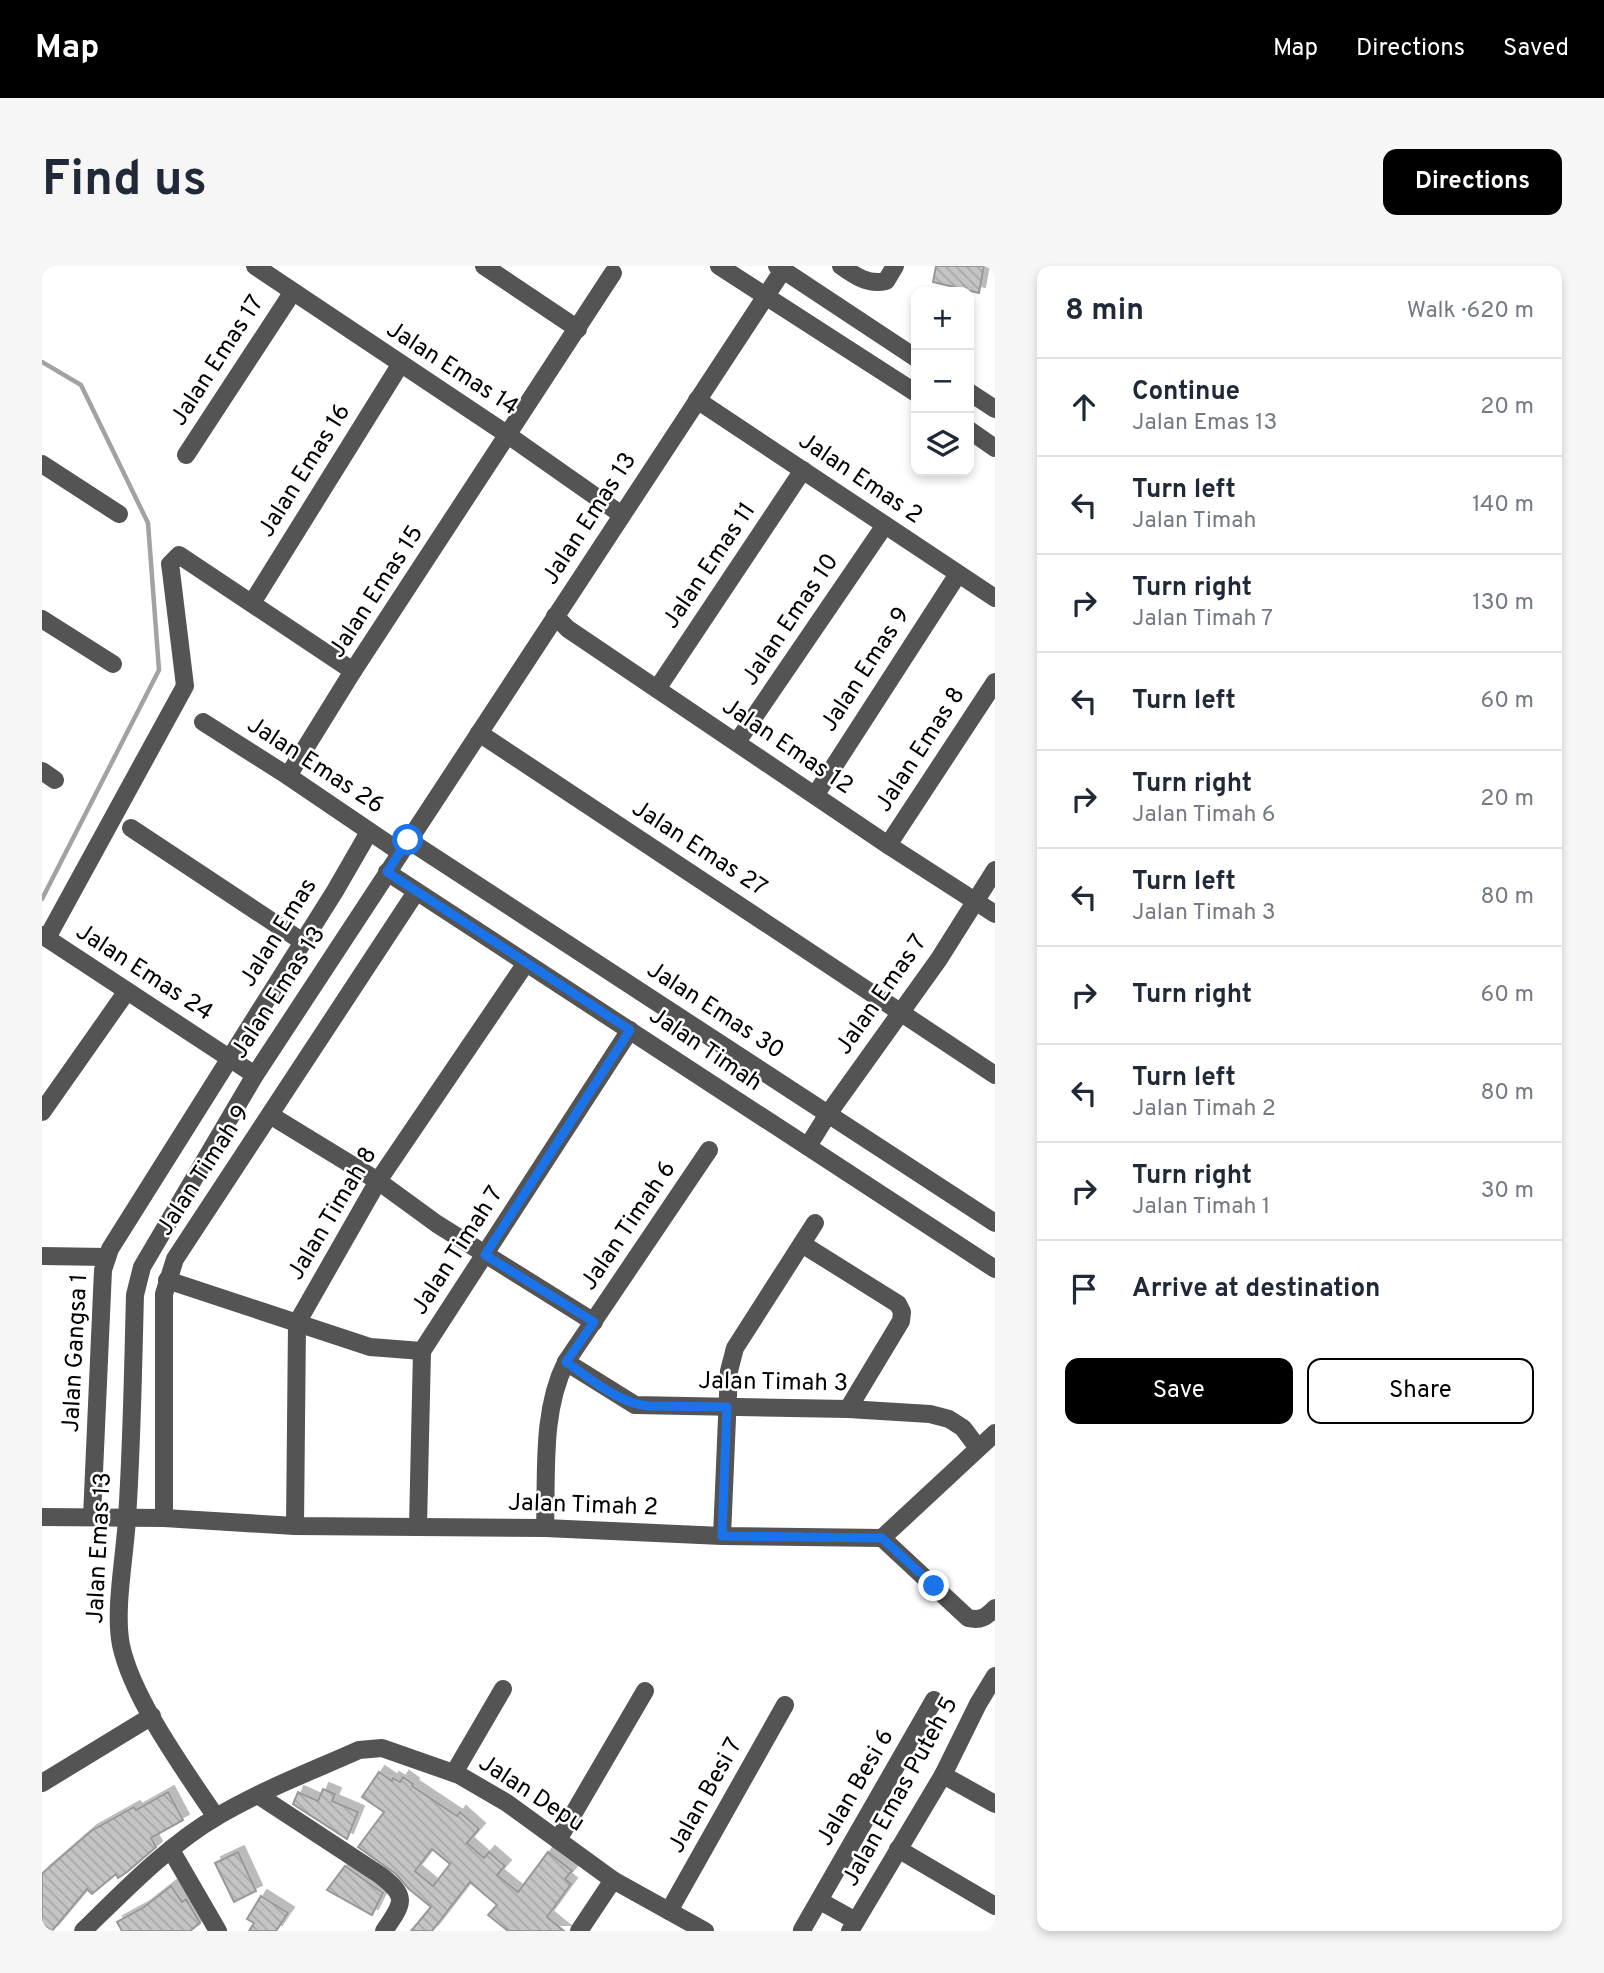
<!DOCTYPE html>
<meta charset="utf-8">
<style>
body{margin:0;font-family:Overpass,sans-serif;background:#f6f6f7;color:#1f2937}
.controls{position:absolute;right:21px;top:21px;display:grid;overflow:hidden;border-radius:14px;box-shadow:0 4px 10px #0003}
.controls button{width:63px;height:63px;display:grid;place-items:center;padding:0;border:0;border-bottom:2px solid #e0e1e3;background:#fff;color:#1f2937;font:35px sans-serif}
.stop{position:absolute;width:21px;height:21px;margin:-16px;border:5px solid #1a73e8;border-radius:50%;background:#fff}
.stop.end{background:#1a73e8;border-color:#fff;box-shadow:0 2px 7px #0008}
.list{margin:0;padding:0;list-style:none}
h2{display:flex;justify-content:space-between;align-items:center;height:91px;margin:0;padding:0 28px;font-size:30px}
h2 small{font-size:23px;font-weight:400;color:#747a83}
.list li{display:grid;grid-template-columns:46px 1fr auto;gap:21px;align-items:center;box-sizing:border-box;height:98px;padding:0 28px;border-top:2px solid #e0e1e3}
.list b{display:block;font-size:26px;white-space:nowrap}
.list p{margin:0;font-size:23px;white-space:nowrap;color:#747a83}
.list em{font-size:23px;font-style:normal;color:#747a83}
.actions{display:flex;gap:14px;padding:21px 28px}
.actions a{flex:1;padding:16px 0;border:2px solid #000;border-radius:14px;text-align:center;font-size:24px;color:#000}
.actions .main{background:#000;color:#fff}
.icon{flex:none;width:38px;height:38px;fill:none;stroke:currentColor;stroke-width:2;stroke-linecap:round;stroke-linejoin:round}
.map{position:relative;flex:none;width:953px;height:1665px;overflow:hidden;border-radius:14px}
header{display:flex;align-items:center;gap:42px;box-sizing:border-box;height:98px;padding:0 35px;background:#000;color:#fff}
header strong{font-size:33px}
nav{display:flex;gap:38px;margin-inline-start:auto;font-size:24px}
.intro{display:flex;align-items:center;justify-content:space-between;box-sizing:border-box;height:168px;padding:0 42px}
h1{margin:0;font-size:49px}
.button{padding:18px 32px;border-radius:14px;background:#000;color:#fff;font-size:24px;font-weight:700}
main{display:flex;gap:42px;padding:0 42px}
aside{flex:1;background:#fff;border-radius:14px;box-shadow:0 4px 10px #0003}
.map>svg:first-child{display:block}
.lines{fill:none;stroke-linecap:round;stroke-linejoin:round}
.stream{stroke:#a2a2a2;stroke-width:4.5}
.building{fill:url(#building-back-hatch);stroke:#989898;stroke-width:2;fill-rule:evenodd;filter:url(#shadow)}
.minor{stroke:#545454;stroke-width:18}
.route{stroke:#1a73e8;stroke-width:9}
.labels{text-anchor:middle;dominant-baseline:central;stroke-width:5;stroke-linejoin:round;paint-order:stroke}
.street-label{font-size:24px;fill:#000;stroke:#fff}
</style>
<header>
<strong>Map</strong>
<nav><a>Map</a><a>Directions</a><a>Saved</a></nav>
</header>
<div class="intro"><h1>Find us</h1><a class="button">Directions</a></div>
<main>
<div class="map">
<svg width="953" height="1665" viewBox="0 0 953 1665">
<defs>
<pattern id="building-back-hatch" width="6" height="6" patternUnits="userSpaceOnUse" patternTransform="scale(1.75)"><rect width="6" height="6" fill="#c4c4c4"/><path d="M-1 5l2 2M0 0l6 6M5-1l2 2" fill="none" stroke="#a7a7a7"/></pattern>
<filter id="shadow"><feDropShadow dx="6" dy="-6" stdDeviation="0" flood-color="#0004"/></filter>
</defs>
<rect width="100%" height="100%" fill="#fff"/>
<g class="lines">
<path class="stream" d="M0,96L39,119L106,257L117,404L0,633"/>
</g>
<g class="building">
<path d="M894,0H942L937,27L891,16Z"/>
<path d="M337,1506L350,1515L351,1512L358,1516L361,1511L371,1518L370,1520L415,1550L418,1546L437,1563L425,1577L442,1592L447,1586L463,1600L455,1609L476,1626L506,1586L530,1605L523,1613L529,1618L505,1651L522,1665H466L446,1649L455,1639L428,1616L390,1665H369L389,1641L367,1623L354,1608L316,1581L342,1546L320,1531ZM390,1583L408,1598L391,1620L373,1605Z"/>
<path d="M281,1523L293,1528L290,1535L316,1546L305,1573L251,1538L256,1526L276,1535Z"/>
<path d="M126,1526L141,1554L109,1572L114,1581L85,1606L76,1612L74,1608L50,1628L45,1623L10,1665L0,1658V1608L3,1605L49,1565L92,1541L94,1544Z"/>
<path d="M196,1586L214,1625L192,1636L173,1597Z"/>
<path d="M303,1600L341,1627L330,1649L285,1624Z"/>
<path d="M129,1620L140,1636L144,1633L158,1657L148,1665H80L75,1656L102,1641Z"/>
<path d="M219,1630L246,1647L234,1665H207L212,1657L205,1653Z"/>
</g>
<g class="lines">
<g class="minor">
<path d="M213,0L466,169L580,249"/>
<path d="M442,0L536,63"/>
<path d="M677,0L874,127"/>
<path d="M735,0L874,92"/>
<path d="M799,0C813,10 826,19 844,15L853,0"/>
<path d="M927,126L953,143"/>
<path d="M655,134L953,332"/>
<path d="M927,164L953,182"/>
<path d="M144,189L250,27"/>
<path d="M0,198L77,248"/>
<path d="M210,337L358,99"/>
<path d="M513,350L526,363L846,579L953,648"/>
<path d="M0,353L71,398"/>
<path d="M615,423L761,204"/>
<path d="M161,456L246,510L358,586"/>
<path d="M437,467L953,809"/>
<path d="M695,476L843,259"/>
<path d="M0,505L13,514"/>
<path d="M246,510L311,405L571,7"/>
<path d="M774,528L916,308"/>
<path d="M89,562L261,676"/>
<path d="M366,574L953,957"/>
<path d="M846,579L953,416"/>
<path d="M345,606L953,1003"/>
<path d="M0,669L213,809"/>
<path d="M5,672L143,420L129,305L128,298L137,289L311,405"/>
<path d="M0,846L85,725"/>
<path d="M228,849L336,915L395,958L552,1056"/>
<path d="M766,880L786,848L897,693L953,604"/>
<path d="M760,978L856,1038L860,1046L859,1055L806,1143"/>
<path d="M0,990L65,991"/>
<path d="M125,1014L328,1081L380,1085"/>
<path d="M524,1096L593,1139L806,1143L888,1148L907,1153L921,1162L936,1182"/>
<path d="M0,1251L122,1252L253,1260L503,1262L680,1270L840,1272L953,1167"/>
<path d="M50,1251L61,1004L68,983L293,625L327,566"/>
<path d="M122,1252V1028L133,993L374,626"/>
<path d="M253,1260L255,1057L336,915L484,697"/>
<path d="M376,1260L380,1085L588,764"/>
<path d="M503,1262C505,1207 499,1146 524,1096L667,884"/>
<path d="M680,1270L687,1105L693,1082L773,957"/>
<path d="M840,1272L926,1352C939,1355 944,1351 953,1342"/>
<path d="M412,1507L461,1423"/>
<path d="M901,1509L953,1538"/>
<path d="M0,1517L110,1450"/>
<path d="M216,1529L338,1609C367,1631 361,1637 342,1665"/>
<path d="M174,1551C143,1505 90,1432 79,1379C72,1344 83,1290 85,1252C90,1178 91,1103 93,1029L100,1001L213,809L741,4"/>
<path d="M516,1574L603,1425"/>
<path d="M856,1583L953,1640"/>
<path d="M129,1584L176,1665"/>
<path d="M778,1635L814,1655"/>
<path d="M627,1645L743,1439"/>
<path d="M760,1664L892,1434"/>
<path d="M41,1665C82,1625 126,1579 176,1550C220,1524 270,1505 317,1484L340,1482L417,1509L465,1537L571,1614L663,1665"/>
<path d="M537,1665L571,1614"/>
<path d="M808,1665L901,1509L936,1438L953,1410"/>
</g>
</g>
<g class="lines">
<path class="route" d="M366,574L345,606L588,764L443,989L552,1056L524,1096C548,1112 576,1137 606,1140L685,1141L680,1270L840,1272L892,1320"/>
</g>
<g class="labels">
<g class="street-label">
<text transform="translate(176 95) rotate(-57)">Jalan Emas 17</text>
<text transform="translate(410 103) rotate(33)">Jalan Emas 14</text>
<text transform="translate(263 205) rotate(-58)">Jalan Emas 16</text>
<text transform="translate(818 213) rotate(34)">Jalan Emas 2</text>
<text transform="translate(548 253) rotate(-57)">Jalan Emas 13</text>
<text transform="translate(668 300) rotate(-56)">Jalan Emas 11</text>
<text transform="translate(335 326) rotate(-57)">Jalan Emas 15</text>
<text transform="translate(749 354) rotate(-56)">Jalan Emas 10</text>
<text transform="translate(824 404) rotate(-57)">Jalan Emas 9</text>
<text transform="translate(745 481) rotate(34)">Jalan Emas 12</text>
<text transform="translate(879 484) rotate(-57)">Jalan Emas 8</text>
<text transform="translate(273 500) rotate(33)">Jalan Emas 26</text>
<text transform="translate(657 583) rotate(33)">Jalan Emas 27</text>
<text transform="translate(237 667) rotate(-58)">Jalan Emas</text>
<text transform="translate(102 707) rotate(33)">Jalan Emas 24</text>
<text transform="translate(237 727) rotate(-57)">Jalan Emas 13</text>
<text transform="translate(840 729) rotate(-55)">Jalan Emas 7</text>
<text transform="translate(673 745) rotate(33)">Jalan Emas 30</text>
<text transform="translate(663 784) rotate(34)">Jalan Timah</text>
<text transform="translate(162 905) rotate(-57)">Jalan Timah 9</text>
<text transform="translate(291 948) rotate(-59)">Jalan Timah 8</text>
<text transform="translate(587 960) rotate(-56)">Jalan Timah 6</text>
<text transform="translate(416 985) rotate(-57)">Jalan Timah 7</text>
<text transform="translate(34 1087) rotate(-87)">Jalan Gangsa 1</text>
<text transform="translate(731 1117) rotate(1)">Jalan Timah 3</text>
<text transform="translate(541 1240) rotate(2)">Jalan Timah 2</text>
<text transform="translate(58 1282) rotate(-87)">Jalan Emas 13</text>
<text transform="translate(814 1522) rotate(-60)">Jalan Besi 6</text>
<text transform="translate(859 1526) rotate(-61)">Jalan Emas Puteh 5</text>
<text transform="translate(489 1528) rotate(33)">Jalan Depu</text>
<text transform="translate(664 1530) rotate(-61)">Jalan Besi 7</text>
</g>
</g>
</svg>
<div class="controls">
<button>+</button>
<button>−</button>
<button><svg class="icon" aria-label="layers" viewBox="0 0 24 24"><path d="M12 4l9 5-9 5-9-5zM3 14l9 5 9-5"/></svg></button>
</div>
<div class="stop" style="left:366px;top:574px"></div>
<div class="stop end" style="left:892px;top:1320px"></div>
</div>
<aside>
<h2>8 min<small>Walk · 620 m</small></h2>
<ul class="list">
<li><svg class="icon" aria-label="ahead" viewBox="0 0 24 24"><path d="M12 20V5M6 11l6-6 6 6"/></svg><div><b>Continue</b><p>Jalan Emas 13</p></div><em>20 m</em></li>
<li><svg class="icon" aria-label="left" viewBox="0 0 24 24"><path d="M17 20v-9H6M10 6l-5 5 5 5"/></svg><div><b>Turn left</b><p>Jalan Timah</p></div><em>140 m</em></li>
<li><svg class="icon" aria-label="right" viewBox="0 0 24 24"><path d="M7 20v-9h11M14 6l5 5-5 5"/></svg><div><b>Turn right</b><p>Jalan Timah 7</p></div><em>130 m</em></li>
<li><svg class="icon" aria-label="left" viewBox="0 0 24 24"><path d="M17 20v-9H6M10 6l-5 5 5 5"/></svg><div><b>Turn left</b></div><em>60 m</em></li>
<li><svg class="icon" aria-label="right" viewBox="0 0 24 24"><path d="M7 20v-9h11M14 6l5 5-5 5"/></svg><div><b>Turn right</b><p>Jalan Timah 6</p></div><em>20 m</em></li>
<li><svg class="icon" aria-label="left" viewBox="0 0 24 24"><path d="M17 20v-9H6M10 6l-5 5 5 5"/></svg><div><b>Turn left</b><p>Jalan Timah 3</p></div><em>80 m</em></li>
<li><svg class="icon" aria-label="right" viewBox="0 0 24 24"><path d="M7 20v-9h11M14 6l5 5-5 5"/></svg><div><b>Turn right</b></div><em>60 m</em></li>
<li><svg class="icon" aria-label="left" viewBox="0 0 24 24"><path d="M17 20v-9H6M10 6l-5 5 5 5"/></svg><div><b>Turn left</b><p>Jalan Timah 2</p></div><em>80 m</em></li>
<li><svg class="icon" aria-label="right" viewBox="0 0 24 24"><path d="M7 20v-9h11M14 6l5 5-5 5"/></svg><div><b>Turn right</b><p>Jalan Timah 1</p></div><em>30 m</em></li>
<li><svg class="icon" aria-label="arrive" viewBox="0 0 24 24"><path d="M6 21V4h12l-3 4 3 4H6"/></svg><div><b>Arrive at destination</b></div></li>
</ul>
<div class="actions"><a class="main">Save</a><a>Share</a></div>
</aside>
</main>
